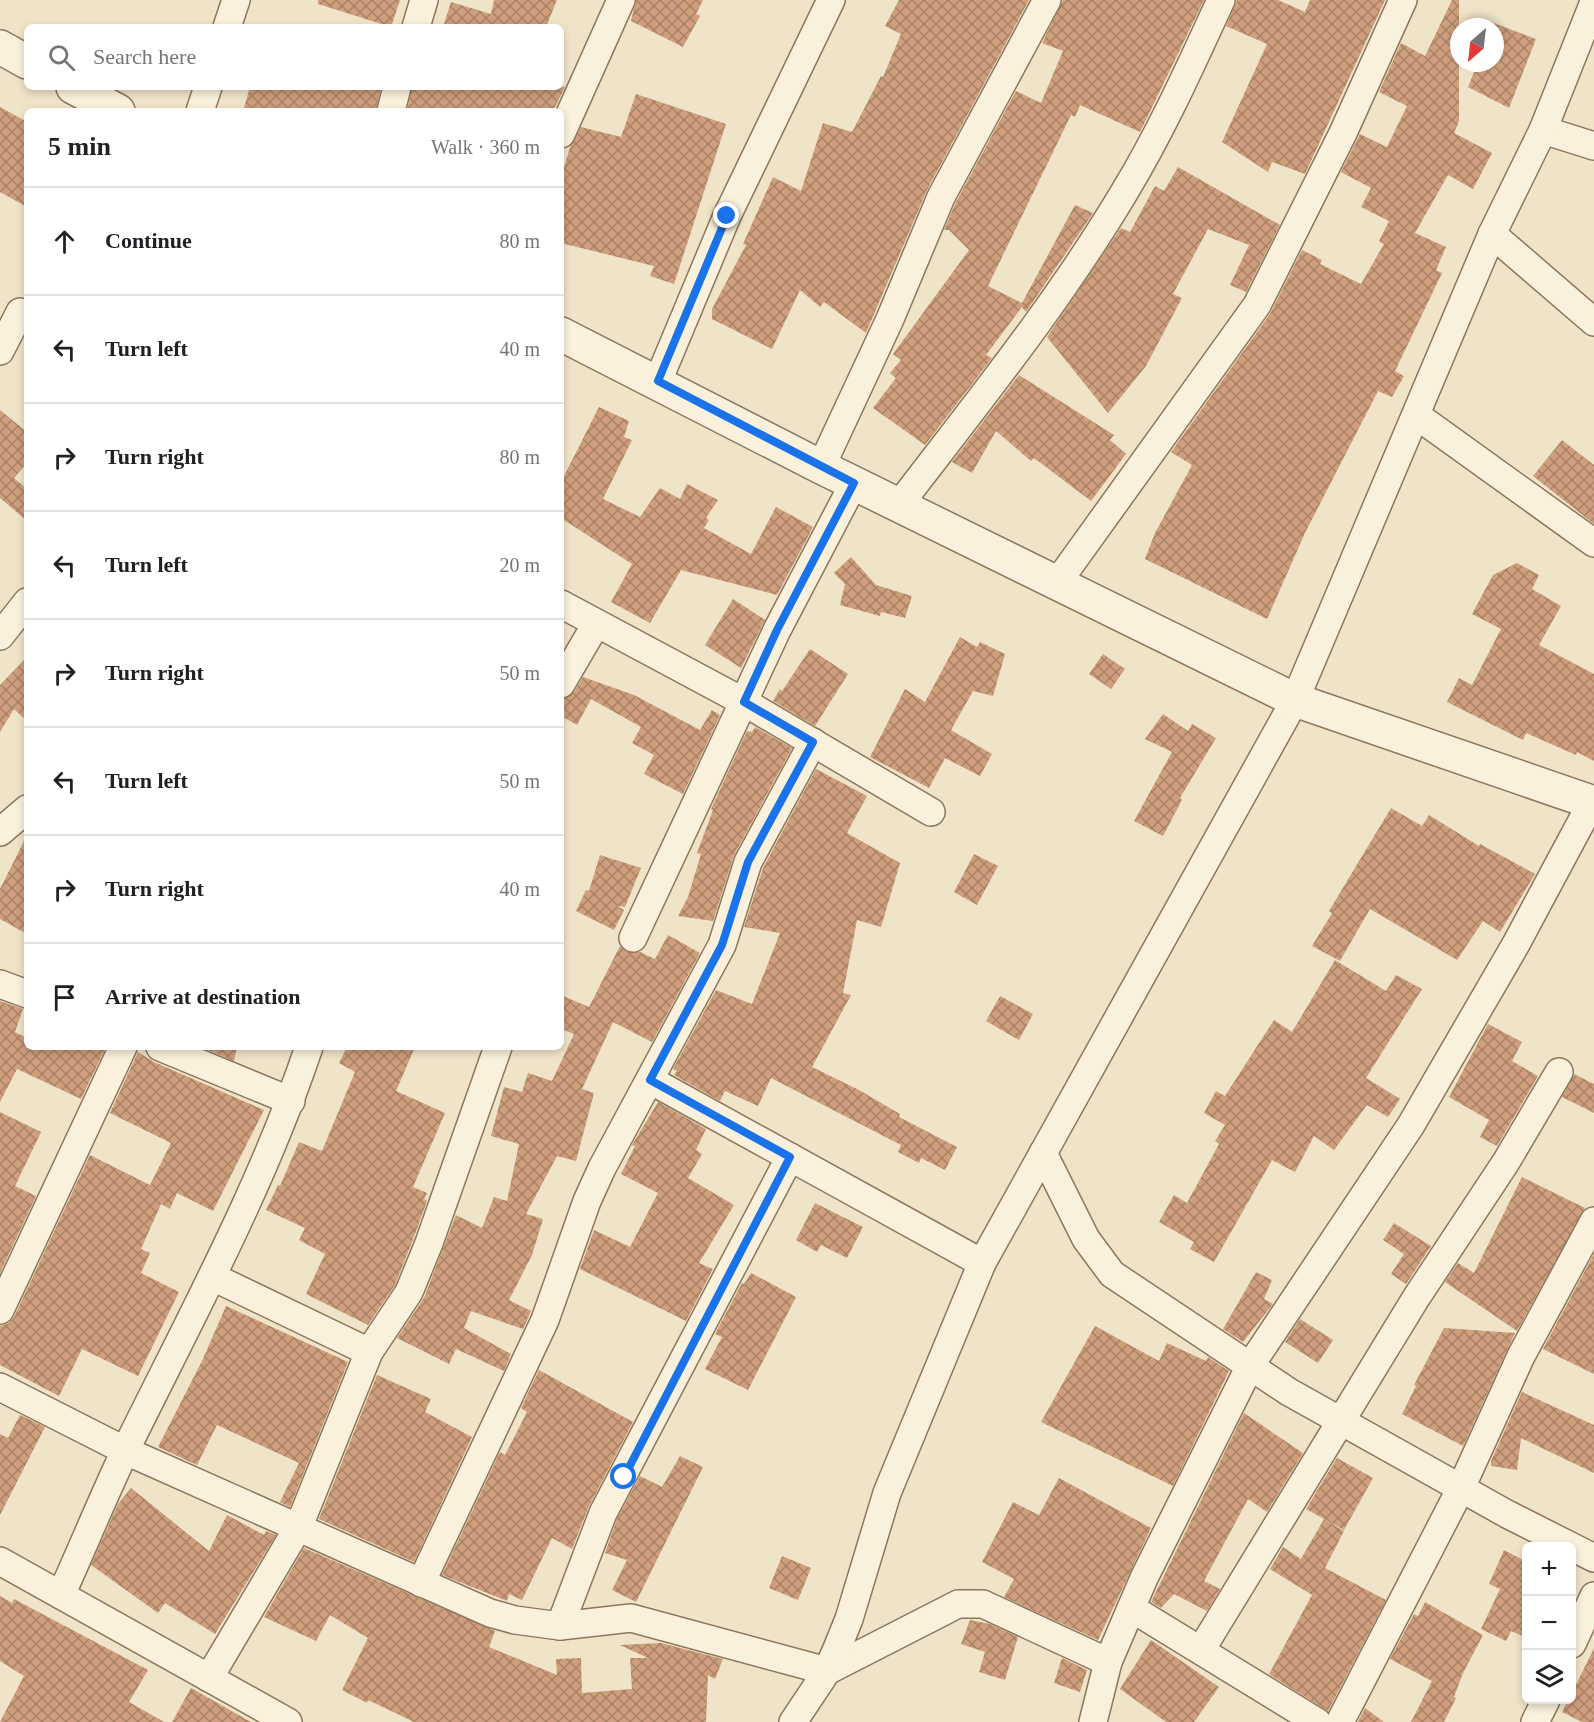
<!DOCTYPE html>
<meta charset="utf-8">
<style>
body{margin:0;font-family:"Times New Roman",serif;background:#f6f6f6;color:#202124}
.controls{position:absolute;right:18px;bottom:18px;display:grid;overflow:hidden;border-radius:9px;box-shadow:0 3px 9px #0003}
.controls button{width:54px;height:54px;display:grid;place-items:center;padding:0;border:0;border-bottom:2px solid #e0e0e0;background:#fff;color:#202124;font:30px sans-serif}
.compass{position:absolute;left:1450px;top:18px;width:54px;height:54px;border-radius:50%;background:#fff;box-shadow:0 3px 9px #0003;rotate:208deg}
.stop{position:absolute;width:18px;height:18px;margin:-14px;border:4px solid #1a73e8;border-radius:50%;background:#fff}
.stop.end{background:#1a73e8;border-color:#fff;box-shadow:0 2px 6px #0008}
.list{margin:0;padding:0;list-style:none}
h2{display:flex;justify-content:space-between;align-items:center;height:78px;margin:0;padding:0 24px;font-size:26px}
h2 small{font-size:20px;font-weight:400;color:#757577}
.list li{display:grid;grid-template-columns:39px 1fr auto;gap:18px;align-items:center;box-sizing:border-box;height:108px;padding:0 24px;border-top:2px solid #e0e0e0}
.list b{display:block;font-size:22px;white-space:nowrap}
.list em{font-size:20px;font-style:normal;color:#757577}
.icon{flex:none;width:33px;height:33px;fill:none;stroke:currentColor;stroke-width:2;stroke-linecap:round;stroke-linejoin:round}
.map{position:relative;flex:none;width:1594px;height:1722px;overflow:hidden}
.search{position:absolute;background:#fff;box-shadow:0 3px 9px #0003;left:24px;top:24px;width:540px;height:66px;display:flex;align-items:center;gap:15px;box-sizing:border-box;padding:0 21px;border-radius:9px;color:#757577;font-size:22px}
.panel{position:absolute;background:#fff;box-shadow:0 3px 9px #0003;left:24px;top:108px;width:540px;height:942px;border-radius:9px}
.map>svg:first-child{display:block}
.building{fill:url(#building-cross-hatch)}
.lines{fill:none;stroke-linecap:round;stroke-linejoin:round}
.minor-casing{stroke:#8d765c;stroke-width:30}
.tertiary-casing{stroke:#8d765c;stroke-width:36}
.minor{stroke:#faf1dc;stroke-width:27}
.tertiary{stroke:#faf1dc;stroke-width:33}
.route{stroke:#1a73e8;stroke-width:8}
</style>
<div class="map">
<svg width="1594" height="1722" viewBox="0 0 1594 1722">
<defs>
<pattern id="building-cross-hatch" width="8" height="8" patternUnits="userSpaceOnUse" patternTransform="scale(1.5)"><rect width="8" height="8" fill="#cf9f7d"/><path d="M0 0l8 8M0 8l8-8" fill="none" stroke="#a98266"/></pattern>
</defs>
<rect width="100%" height="100%" fill="#f0e4c8"/>
<g class="building">
<path d="M318,0H400L391,27L318,4Z"/>
<path d="M494,0H557L546,27H443L451,2L491,14Z"/>
<path d="M636,0H703L696,14L700,16L683,47L631,21Z"/>
<path d="M899,0H1029L927,190L866,333L824,302L820,307L800,290L772,349L712,319V309L746,245L743,244L773,177L801,191L823,123L852,132L881,76L883,77L901,34L885,26Z"/>
<path d="M1063,0H1204L1140,132L1080,105L1075,117L1071,115L988,286L1022,303L1075,205L1093,213L1026,312L1022,307L986,355L992,358L925,445L873,408L896,378L890,373L901,360L893,354L969,250L949,230H944L955,204L1016,91L1041,103L1063,51L1042,43Z"/>
<path d="M1237,0H1278L1305,12L1310,0H1385L1305,174L1272,162L1268,172L1222,142L1267,44L1226,26Z"/>
<path d="M1452,0H1459V121L1454,133L1492,153L1473,189L1448,175L1415,233L1446,247L1436,270L1442,273L1395,371L1404,376L1392,397L1378,391L1305,533L1267,619L1145,559L1155,533L1192,465L1171,452L1270,314L1302,250L1322,260L1320,264L1361,284L1384,244L1379,241L1389,221L1361,207L1371,188L1341,172L1360,134L1387,147L1407,106L1379,92L1401,43L1425,56Z"/>
<path d="M1494,23L1536,39L1509,108L1468,87L1478,63H1495Z"/>
<path d="M250,87H381L376,111H243Z"/>
<path d="M412,87H565L553,111H407Z"/>
<path d="M636,94L726,124L674,284L650,276L654,266L561,243V178L570,147L581,127L621,137Z"/>
<path d="M0,107L27,122V207L0,192Z"/>
<path d="M1178,167L1280,225L1246,292L1230,285L1249,245L1208,229L1173,294L1182,298L1146,366L1108,413L1047,337L1121,228L1130,232L1155,186L1164,191Z"/>
<path d="M1019,375L1114,435L1110,440L1126,454L1091,501L1034,458L1031,461L996,431L972,473L952,462Z"/>
<path d="M599,407L629,421L624,437L632,440L603,499L640,517L660,488L680,499L687,484L718,500L706,518L709,520L704,528L751,554L776,507L813,527L777,595L681,570L650,623L611,602L632,564L561,518V482Z"/>
<path d="M0,410L27,432V463L14,478L27,489V521L0,498Z"/>
<path d="M1562,440L1594,465V524L1533,476Z"/>
<path d="M851,557L876,585L912,596L905,618L881,612L880,616L840,605L845,584L834,573Z"/>
<path d="M1517,563L1539,575L1532,589L1561,606L1539,645L1594,674V761L1577,752L1576,755L1526,733L1523,740L1447,702L1459,678L1472,685L1501,629L1472,614L1493,575Z"/>
<path d="M733,599L765,620L741,668L705,645Z"/>
<path d="M960,637L977,647L980,642L1005,654L993,696L973,691L951,730L992,754L980,776L945,758L929,788L870,757L905,689L925,702Z"/>
<path d="M810,649L848,674L815,726L773,701L780,689L782,691Z"/>
<path d="M1103,654L1125,669L1111,689L1089,674Z"/>
<path d="M27,657V721L14,709L0,732V685Z"/>
<path d="M583,677L634,695L700,730L712,710L720,715L683,794L644,774L654,755L632,743L641,727L591,699L577,725L561,716V700L574,692Z"/>
<path d="M1163,714L1188,731L1192,724L1216,738L1180,798L1182,800L1163,836L1134,821L1172,752L1145,739Z"/>
<path d="M755,727L792,748L734,855L713,921L678,916L688,897L701,854L697,853L713,810L711,809L747,731L752,732Z"/>
<path d="M816,769L867,796L847,833L900,863L881,927L857,920L843,993L851,995L812,1067L859,1090L900,1114L899,1117L957,1147L945,1170L921,1158L919,1163L898,1152L901,1145L771,1078L758,1106L725,1091L720,1101L674,1075L677,1071L673,1069L716,990L752,1004L780,933L744,927L763,868Z"/>
<path d="M1391,808L1422,826L1429,815L1479,846L1480,844L1535,874L1500,932L1483,921L1457,960L1370,909L1340,961L1312,946L1332,913L1329,911Z"/>
<path d="M27,835V934L0,919V889Z"/>
<path d="M974,854L998,866L977,905L954,892Z"/>
<path d="M600,855L641,868L625,907L617,906L624,910L614,930L576,911L586,890L589,891Z"/>
<path d="M668,935L700,953L652,1042L613,1022L582,1089L594,1093L576,1161L557,1156L526,1214L543,1219L532,1255L509,1300L531,1311L523,1329L471,1311L464,1328L511,1354L504,1371L456,1349L449,1364L397,1338L424,1298L456,1215L482,1228L494,1197L507,1201L519,1144L491,1136L504,1087L522,1092L528,1073L552,1081L574,1034L561,1029V995L589,1007L620,946L627,952H640L655,959Z"/>
<path d="M1335,960L1386,991L1396,975L1422,989L1366,1078L1400,1099L1388,1117L1367,1105L1334,1150L1314,1136L1295,1172L1272,1160L1214,1262L1190,1249L1194,1242L1159,1222L1174,1195L1187,1203L1219,1144L1215,1141L1225,1125L1204,1113L1216,1091L1225,1096L1274,1020L1292,1032Z"/>
<path d="M1000,996L1033,1014L1019,1040L986,1021Z"/>
<path d="M0,1001L23,1009L15,1032L27,1038V1047H106L81,1099L17,1069L0,1102Z"/>
<path d="M1488,1024L1522,1042L1512,1061L1538,1076L1497,1146L1480,1137L1489,1120L1449,1097Z"/>
<path d="M201,1047H237L234,1061Z"/>
<path d="M347,1047H415L396,1091L445,1113L413,1187L427,1193L424,1199L427,1201L414,1237L395,1285L368,1325L306,1294L325,1254L299,1240L305,1228L266,1210L278,1185L280,1186L299,1142L322,1151L355,1072L339,1063Z"/>
<path d="M138,1052L154,1062L264,1110L213,1211L177,1193L170,1209L161,1204L141,1249L150,1253L141,1273L179,1292L138,1376L82,1349L59,1396L0,1365V1326L9,1323L14,1317L90,1155L150,1185L171,1143L110,1113Z"/>
<path d="M1574,1074L1594,1084V1113L1562,1097Z"/>
<path d="M658,1102L706,1129L696,1150L702,1154L688,1178L734,1205L699,1263L713,1269L686,1321L580,1269L594,1230L630,1247L658,1193L621,1174L635,1146L632,1145Z"/>
<path d="M0,1112L41,1132L15,1186L36,1196L0,1273Z"/>
<path d="M1522,1177L1585,1208L1517,1331L1445,1282L1458,1263L1474,1273Z"/>
<path d="M815,1203L863,1227L847,1258L821,1245L817,1252L796,1240Z"/>
<path d="M1394,1223L1431,1246L1406,1284L1391,1274L1404,1254L1383,1240Z"/>
<path d="M1594,1254V1374L1543,1349Z"/>
<path d="M1256,1272L1272,1280L1264,1299L1273,1304L1243,1342L1223,1329Z"/>
<path d="M751,1273L796,1297L748,1390L705,1369L722,1337L715,1334L742,1283L744,1284Z"/>
<path d="M226,1306L348,1362L290,1507L280,1502L299,1463L217,1425L197,1465L158,1447L202,1361Z"/>
<path d="M1300,1319L1333,1340L1318,1363L1285,1342Z"/>
<path d="M1095,1326L1159,1361L1167,1343L1206,1361L1208,1357L1229,1371L1173,1486L1041,1422Z"/>
<path d="M1444,1328L1515,1333L1463,1446L1402,1414L1416,1386L1414,1385Z"/>
<path d="M539,1370L633,1422L589,1506L572,1549L552,1538L522,1600L509,1594L507,1601L442,1575L500,1452L505,1455L527,1412L521,1408Z"/>
<path d="M377,1375L431,1399L425,1412L472,1437L414,1562L319,1519Z"/>
<path d="M1522,1392L1594,1425V1473L1521,1438L1517,1470L1491,1466V1461Z"/>
<path d="M1244,1413L1303,1453L1267,1512L1248,1499L1204,1581L1220,1589L1207,1611L1174,1594L1161,1608L1151,1602Z"/>
<path d="M20,1415L45,1427L0,1515V1434L8,1438Z"/>
<path d="M680,1456L703,1467L636,1602L612,1590L627,1560L605,1553L617,1519L640,1476L662,1487Z"/>
<path d="M1337,1458L1373,1478L1344,1530L1306,1509Z"/>
<path d="M1059,1478L1151,1528L1098,1640L1004,1597L1014,1579L982,1562L1013,1502L1039,1515Z"/>
<path d="M131,1488L209,1551L227,1515L264,1535L266,1531L276,1535L215,1634L165,1603L158,1613L91,1565L118,1504Z"/>
<path d="M1324,1519L1344,1531L1325,1568L1386,1600L1328,1711L1269,1674L1312,1595L1270,1569L1283,1547L1301,1559Z"/>
<path d="M304,1548L495,1631L489,1647L557,1675L556,1659L581,1658L582,1693L632,1689L630,1658H648L620,1645L661,1643L723,1659L715,1679L708,1675L706,1722H414L368,1700L367,1703L342,1690L368,1638L330,1615L316,1641L264,1617Z"/>
<path d="M1504,1550L1527,1562V1638L1511,1631L1506,1641L1481,1629L1500,1589L1489,1584Z"/>
<path d="M782,1556L811,1568L798,1600L769,1588Z"/>
<path d="M0,1596L12,1603L14,1599L148,1670L129,1702L164,1722H0L24,1676L0,1661Z"/>
<path d="M1425,1602L1483,1635L1463,1673L1454,1697L1456,1698L1444,1722H1411L1432,1681L1390,1659L1414,1614L1418,1616Z"/>
<path d="M970,1620L990,1624L1018,1637L1005,1680L979,1672L985,1652L961,1644Z"/>
<path d="M1151,1640L1219,1687L1194,1722H1166L1120,1689Z"/>
<path d="M1594,1648V1722H1582L1562,1712L1568,1700H1572V1693Z"/>
<path d="M1062,1658L1087,1670L1080,1692L1054,1683Z"/>
<path d="M191,1688L251,1722H172Z"/>
<path d="M1365,1708L1384,1722H1358Z"/>
</g>
<g class="lines">
<g class="minor-casing">
<g id="minor">
<path d="M227,27L236,0"/>
<path d="M416,27L424,0"/>
<path d="M200,111L208,87"/>
<path d="M391,111L397,87"/>
<path d="M1543,130L1594,146"/>
<path d="M561,134L621,0"/>
<path d="M1492,234L1594,322"/>
<path d="M0,351L20,312"/>
<path d="M658,381L727,216L831,0"/>
<path d="M1416,415L1594,543"/>
<path d="M821,467L890,319L941,197L1047,0"/>
<path d="M899,505C977,403 1059,302 1125,191C1162,130 1191,65 1221,0"/>
<path d="M1057,583L1257,305L1343,133L1403,0"/>
<path d="M561,604L744,702L931,812"/>
<path d="M0,636L27,602"/>
<path d="M561,684L596,624"/>
<path d="M0,832L27,809"/>
<path d="M633,938L777,630L854,483"/>
<path d="M0,984L27,994"/>
<path d="M160,1047L291,1101"/>
<path d="M650,1080L982,1263"/>
<path d="M1043,1153L1086,1239L1112,1274L1289,1392L1507,1514L1594,1558"/>
<path d="M213,1277L369,1352"/>
<path d="M0,1310L123,1047"/>
<path d="M0,1387L126,1451L490,1613L515,1620L560,1626L631,1618L827,1671L958,1604H983L1108,1662"/>
<path d="M0,1561L288,1722"/>
<path d="M421,1583L545,1320L587,1201L602,1168L722,945L748,862L813,742"/>
<path d="M61,1595C83,1547 103,1497 126,1449C191,1317 262,1187 309,1047"/>
<path d="M1131,1608L1317,1722"/>
<path d="M560,1626L603,1513L790,1157"/>
<path d="M1572,1644L1594,1596"/>
<path d="M1201,1650L1416,1298L1506,1162L1559,1072"/>
<path d="M209,1678L299,1526L369,1352L409,1292L429,1243L498,1047"/>
<path d="M793,1722L827,1671L836,1651L849,1619L887,1493L982,1263L1295,700L1492,234L1543,130L1594,2"/>
<path d="M1093,1722L1108,1662L1144,1578L1250,1366L1411,1125L1516,944L1592,802"/>
<path d="M1340,1722L1461,1488L1521,1356L1594,1221"/>
<path d="M1535,1722L1546,1700"/>
</g>
</g>
<g class="tertiary-casing">
<g id="tertiary">
<path d="M0,47L27,62"/>
<path d="M73,87L118,111"/>
<path d="M561,334L821,467L1295,700L1594,803"/>
</g>
</g>
<use href="#minor" class="minor"/>
<use href="#tertiary" class="tertiary"/>
</g>
<g class="lines">
<path class="route" d="M624,1477L790,1157L650,1080L722,945L748,862L813,742L744,702L777,630L854,483L658,381L727,216"/>
</g>
</svg>
<div class="controls">
<button>+</button>
<button>−</button>
<button><svg class="icon" aria-label="layers" viewBox="0 0 24 24"><path d="M12 4l9 5-9 5-9-5zM3 14l9 5 9-5"/></svg></button>
</div>
<svg class="compass" viewBox="-18 -18 36 36"><path d="M0-13l5 13h-10z" fill="#e53935"/><path d="M0 13l5-13h-10z" fill="#757577"/></svg>
<div class="stop" style="left:624px;top:1477px"></div>
<div class="stop end" style="left:727px;top:216px"></div>
<div class="search"><svg class="icon" aria-label="search" viewBox="0 0 24 24"><circle cx="10" cy="10" r="6"/><path d="M15 15l6 6"/></svg>Search here</div>
<section class="panel">
<h2>5 min<small>Walk · 360 m</small></h2>
<ul class="list">
<li><svg class="icon" aria-label="ahead" viewBox="0 0 24 24"><path d="M12 20V5M6 11l6-6 6 6"/></svg><div><b>Continue</b></div><em>80 m</em></li>
<li><svg class="icon" aria-label="left" viewBox="0 0 24 24"><path d="M17 20v-9H6M10 6l-5 5 5 5"/></svg><div><b>Turn left</b></div><em>40 m</em></li>
<li><svg class="icon" aria-label="right" viewBox="0 0 24 24"><path d="M7 20v-9h11M14 6l5 5-5 5"/></svg><div><b>Turn right</b></div><em>80 m</em></li>
<li><svg class="icon" aria-label="left" viewBox="0 0 24 24"><path d="M17 20v-9H6M10 6l-5 5 5 5"/></svg><div><b>Turn left</b></div><em>20 m</em></li>
<li><svg class="icon" aria-label="right" viewBox="0 0 24 24"><path d="M7 20v-9h11M14 6l5 5-5 5"/></svg><div><b>Turn right</b></div><em>50 m</em></li>
<li><svg class="icon" aria-label="left" viewBox="0 0 24 24"><path d="M17 20v-9H6M10 6l-5 5 5 5"/></svg><div><b>Turn left</b></div><em>50 m</em></li>
<li><svg class="icon" aria-label="right" viewBox="0 0 24 24"><path d="M7 20v-9h11M14 6l5 5-5 5"/></svg><div><b>Turn right</b></div><em>40 m</em></li>
<li><svg class="icon" aria-label="arrive" viewBox="0 0 24 24"><path d="M6 21V4h12l-3 4 3 4H6"/></svg><div><b>Arrive at destination</b></div></li>
</ul>
</section>
</div>
